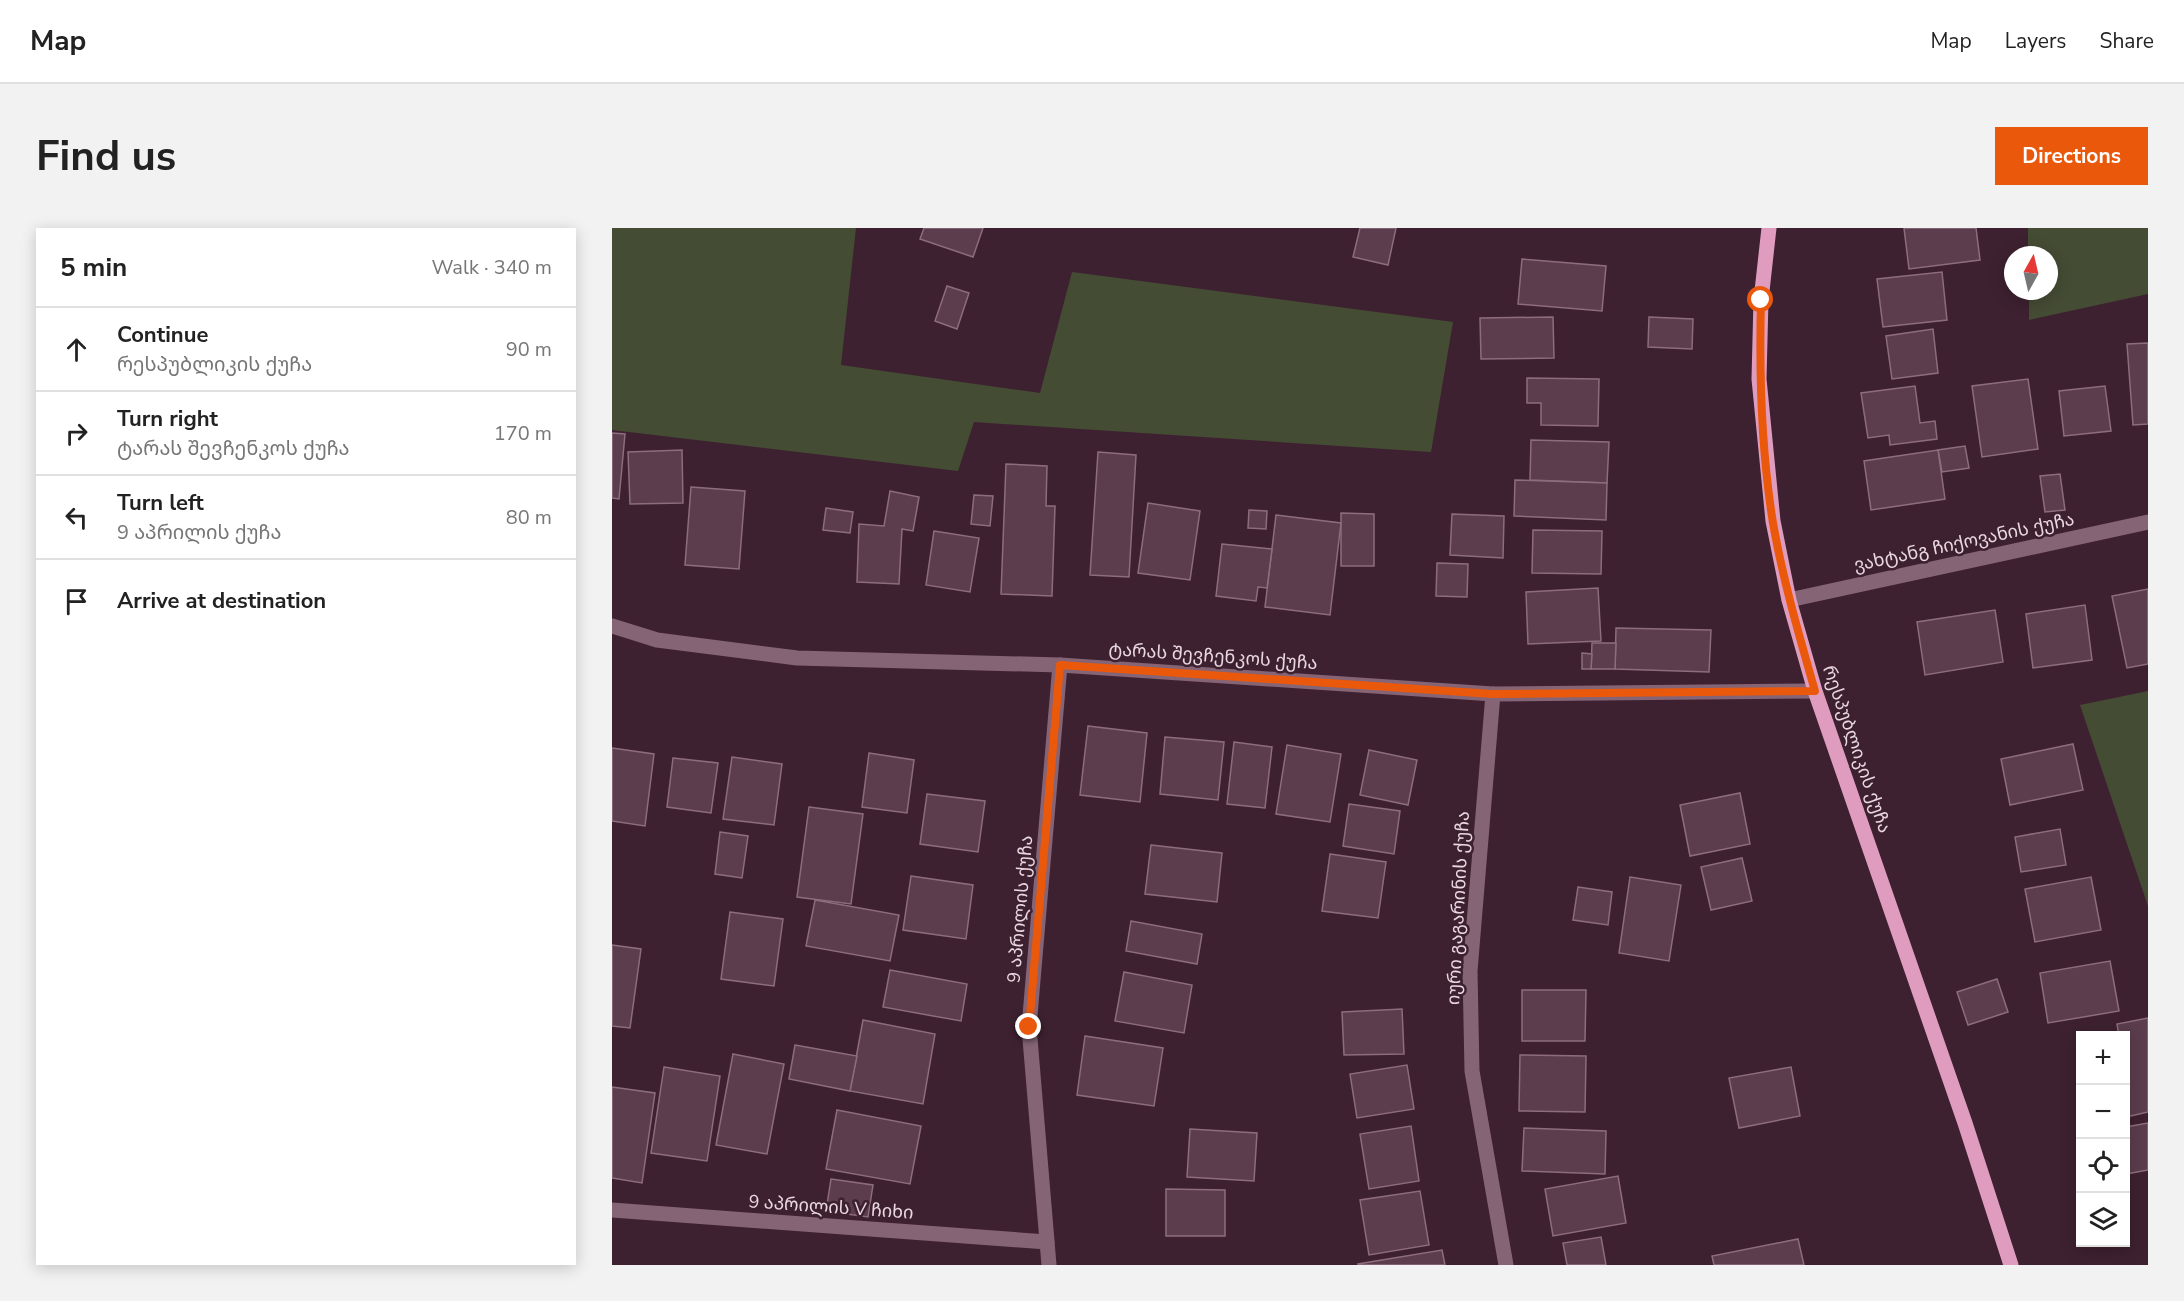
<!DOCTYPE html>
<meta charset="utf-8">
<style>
body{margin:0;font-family:"Nunito Sans","Noto Sans Georgian",sans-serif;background:#f2f2f2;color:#222}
.controls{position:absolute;right:18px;bottom:18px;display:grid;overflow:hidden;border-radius:0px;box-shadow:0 3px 15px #0003}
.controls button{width:54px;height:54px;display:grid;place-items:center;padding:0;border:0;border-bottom:2px solid #e0e0e0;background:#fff;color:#222;font:30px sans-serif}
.compass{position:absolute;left:1392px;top:18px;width:54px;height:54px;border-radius:50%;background:#fff;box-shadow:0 3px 15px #0003;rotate:8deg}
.stop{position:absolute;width:18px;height:18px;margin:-14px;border:4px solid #ea580c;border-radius:50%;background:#fff}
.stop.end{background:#ea580c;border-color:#fff;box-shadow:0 2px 6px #0008}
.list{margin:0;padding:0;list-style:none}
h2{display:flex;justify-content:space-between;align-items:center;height:78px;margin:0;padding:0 24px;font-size:26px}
h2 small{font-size:20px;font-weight:400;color:#767676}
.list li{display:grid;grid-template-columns:39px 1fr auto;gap:18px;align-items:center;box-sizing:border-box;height:84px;padding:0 24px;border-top:2px solid #e0e0e0}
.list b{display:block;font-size:22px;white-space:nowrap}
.list p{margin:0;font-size:20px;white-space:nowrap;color:#767676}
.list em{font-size:20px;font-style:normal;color:#767676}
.icon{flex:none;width:33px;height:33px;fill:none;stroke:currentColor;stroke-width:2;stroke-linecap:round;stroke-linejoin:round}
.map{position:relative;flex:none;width:1536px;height:1037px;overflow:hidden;border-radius:0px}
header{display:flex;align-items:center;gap:36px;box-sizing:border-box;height:84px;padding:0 30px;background:#fff;border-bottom:2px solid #e0e0e0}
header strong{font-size:28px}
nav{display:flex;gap:33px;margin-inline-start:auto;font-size:21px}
.intro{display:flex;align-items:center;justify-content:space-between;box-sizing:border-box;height:144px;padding:0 36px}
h1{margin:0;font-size:42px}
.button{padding:15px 27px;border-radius:0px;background:#ea580c;color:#fff;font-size:21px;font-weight:700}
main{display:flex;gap:36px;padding:0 36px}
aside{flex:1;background:#fff;border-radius:0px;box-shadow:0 3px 15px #0003}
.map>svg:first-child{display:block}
.green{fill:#454c34}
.building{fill:#5b3d4d;stroke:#8d6d7d;stroke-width:1.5}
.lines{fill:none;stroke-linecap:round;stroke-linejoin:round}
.minor{stroke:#856475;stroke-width:15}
.major{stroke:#df9cbf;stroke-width:15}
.route{stroke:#ea580c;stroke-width:8}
.labels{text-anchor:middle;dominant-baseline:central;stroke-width:5;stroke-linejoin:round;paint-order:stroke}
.street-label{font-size:18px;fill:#ead8e1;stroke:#3d2130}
</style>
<header>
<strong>Map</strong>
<nav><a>Map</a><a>Layers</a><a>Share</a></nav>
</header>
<div class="intro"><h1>Find us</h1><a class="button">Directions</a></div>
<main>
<aside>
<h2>5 min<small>Walk · 340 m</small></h2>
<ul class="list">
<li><svg class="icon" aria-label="ahead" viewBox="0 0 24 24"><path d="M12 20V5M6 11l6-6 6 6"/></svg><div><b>Continue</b><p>რესპუბლიკის ქუჩა</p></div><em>90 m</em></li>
<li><svg class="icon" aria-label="right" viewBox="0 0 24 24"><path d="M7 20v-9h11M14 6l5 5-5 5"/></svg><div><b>Turn right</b><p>ტარას შევჩენკოს ქუჩა</p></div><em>170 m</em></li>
<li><svg class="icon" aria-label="left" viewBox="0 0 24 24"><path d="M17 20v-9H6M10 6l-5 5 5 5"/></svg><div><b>Turn left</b><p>9 აპრილის ქუჩა</p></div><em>80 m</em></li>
<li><svg class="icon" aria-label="arrive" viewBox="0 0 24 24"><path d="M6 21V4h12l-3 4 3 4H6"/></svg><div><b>Arrive at destination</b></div></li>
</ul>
</aside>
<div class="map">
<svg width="1536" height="1037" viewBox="0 0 1536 1037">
<rect width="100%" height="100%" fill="#3d2130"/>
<g class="green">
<path d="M0,0H244L229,137L428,165L460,44L841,94L819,224L362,194L346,243L0,202Z"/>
<path d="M1416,0H1536V66L1417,92V63H1437V27H1416Z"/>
<path d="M1536,463V678L1468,477Z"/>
</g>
<g class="building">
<path d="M312,0H371L361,29L308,11Z"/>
<path d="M748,0H784L776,37L741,29Z"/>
<path d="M1292,0H1364L1368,32L1297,41Z"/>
<path d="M910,31L994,38L990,83L906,76Z"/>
<path d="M1330,44L1335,92L1271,99L1265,51Z"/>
<path d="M335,58L357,65L345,101L323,93Z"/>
<path d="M941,89L942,130L869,131L868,90Z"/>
<path d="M1037,89L1081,91L1080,121L1036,119Z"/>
<path d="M1321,101L1326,145L1280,151L1274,108Z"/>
<path d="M1536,115V196L1521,197L1515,116Z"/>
<path d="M915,150L987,151L986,198L929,197V175H915Z"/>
<path d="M1416,151L1426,221L1370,229L1360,158Z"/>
<path d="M1303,158L1308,195L1323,193L1325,211L1278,217L1277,207L1256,210L1249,165Z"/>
<path d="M1493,158L1499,203L1452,208L1447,163Z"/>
<path d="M0,205L13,206L7,271L0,270Z"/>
<path d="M919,212L997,214L995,255L918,252Z"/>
<path d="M1353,218L1357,240L1330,244L1326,222Z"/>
<path d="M70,222L71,275L18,276L16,224Z"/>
<path d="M1326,222L1333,271L1259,282L1252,233Z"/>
<path d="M486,224L524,227L517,349L478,347Z"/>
<path d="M394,236L435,238L434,278H443L440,368L389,366Z"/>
<path d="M1448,246L1453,282L1433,284L1428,248Z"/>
<path d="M903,252L995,255L994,292L902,288Z"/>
<path d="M79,259L133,263L127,341L73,337Z"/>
<path d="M278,263L307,269L301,303L290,301L287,356L245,354L247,296L272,298Z"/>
<path d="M362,267L381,268L378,298L359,296Z"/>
<path d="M536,275L588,283L578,352L526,345Z"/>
<path d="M214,280L241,284L238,305L211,302Z"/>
<path d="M637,282L655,283L654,301L636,300Z"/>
<path d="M729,285L762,286V338H729Z"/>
<path d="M840,286L892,288L891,330L838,327Z"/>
<path d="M664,287L729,295L718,387L653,379Z"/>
<path d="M921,302L990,303L989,346L920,345Z"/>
<path d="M322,303L367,310L358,364L314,357Z"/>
<path d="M610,316L660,321L655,360L646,359L644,373L604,368Z"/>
<path d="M825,335L856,336L855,369L824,368Z"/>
<path d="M986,360L989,413L916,416L914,364Z"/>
<path d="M1536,361V436L1515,440L1500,368Z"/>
<path d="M1473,377L1480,432L1421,440L1414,386Z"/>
<path d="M1383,382L1391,434L1313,447L1305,394Z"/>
<path d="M1004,400L1099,402L1097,444L1003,441Z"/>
<path d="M980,415H1004L1003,441H979Z"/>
<path d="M970,425L980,426L979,441H970Z"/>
<path d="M476,498L535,505L528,574L468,567Z"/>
<path d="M553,509L612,514L606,572L548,566Z"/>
<path d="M622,514L660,519L653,580L615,576Z"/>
<path d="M1461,516L1471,562L1398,577L1389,531Z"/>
<path d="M675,517L729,526L718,594L664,586Z"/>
<path d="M0,520L42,526L33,598L0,593Z"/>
<path d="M757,522L805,532L796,577L748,567Z"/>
<path d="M257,525L302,532L295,585L250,579Z"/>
<path d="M120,529L170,536L162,597L111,591Z"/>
<path d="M61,530L106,535L99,585L55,579Z"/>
<path d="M1128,565L1138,616L1078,628L1068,577Z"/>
<path d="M315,566L373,573L366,624L308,616Z"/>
<path d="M737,576L788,583L782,626L731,618Z"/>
<path d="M197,579L251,586L239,676L185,669Z"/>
<path d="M1448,601L1454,637L1409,644L1403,609Z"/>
<path d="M108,604L136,608L130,650L103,646Z"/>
<path d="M539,617L610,625L605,674L533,666Z"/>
<path d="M718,626L774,634L766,690L710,683Z"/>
<path d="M1130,630L1140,673L1099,682L1089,639Z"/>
<path d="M299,648L361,657L354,711L291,702Z"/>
<path d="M1018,649L1069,657L1057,733L1007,725Z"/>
<path d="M1479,649L1489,702L1423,714L1413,661Z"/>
<path d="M966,659L1000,664L996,697L961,692Z"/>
<path d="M203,672L287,687L278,733L194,718Z"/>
<path d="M118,684L171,691L162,758L109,751Z"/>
<path d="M519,693L590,706L585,736L514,723Z"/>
<path d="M0,717L29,721L18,800L0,798Z"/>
<path d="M1498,733L1507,783L1436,795L1428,745Z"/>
<path d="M278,742L355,756L349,793L271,779Z"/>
<path d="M512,744L580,757L572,805L503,793Z"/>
<path d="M1385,751L1396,784L1356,797L1345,764Z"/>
<path d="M910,762H974L973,813H910Z"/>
<path d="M790,781L792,826L732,827L730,784Z"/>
<path d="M1536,790V884L1514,889V808H1507L1505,796Z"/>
<path d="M251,792L323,806L311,876L238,863Z"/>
<path d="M473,808L551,820L542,878L465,867Z"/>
<path d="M183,817L245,828L238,863L177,851Z"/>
<path d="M121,826L172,836L155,926L104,917Z"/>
<path d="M908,827L974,828L973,884L907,883Z"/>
<path d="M795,837L802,881L745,890L738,846Z"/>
<path d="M52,839L108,848L95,933L39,925Z"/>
<path d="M1179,839L1188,888L1127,900L1117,850Z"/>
<path d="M0,859L43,865L30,955L0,950Z"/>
<path d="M225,882L309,898L298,956L214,941Z"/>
<path d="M1536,895V942L1514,946V899Z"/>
<path d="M799,898L807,953L757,961L748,906Z"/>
<path d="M912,900L994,903L993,946L910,943Z"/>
<path d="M578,901L645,905L642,953L575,949Z"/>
<path d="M1006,948L1014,995L941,1008L933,961Z"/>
<path d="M219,951L261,957L256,989L214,983Z"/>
<path d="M554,961L613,962V1008H554Z"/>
<path d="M808,963L817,1017L757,1027L748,972Z"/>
<path d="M989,1009L994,1037H955L951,1015Z"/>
<path d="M1186,1011L1192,1037H1102L1100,1028Z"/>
<path d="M830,1022L833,1037H746V1036Z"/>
</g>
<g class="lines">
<g class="minor">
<path d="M1177,372L1536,294"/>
<path d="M0,398L45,412L185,430L448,437L881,466L1203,463"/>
<path d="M881,466L858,743L860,843L894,1037"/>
<path d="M0,982L435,1014"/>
<path d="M437,1037L417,799L448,437"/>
</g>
<path class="major" d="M1157,0L1149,72L1147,151L1161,293L1177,372L1203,463L1353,895L1399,1037"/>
</g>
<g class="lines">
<path class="route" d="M417,799L448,437L880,466L1203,463C1187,407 1171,352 1161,295C1149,221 1147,146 1149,72"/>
</g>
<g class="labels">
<g class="street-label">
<text transform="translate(1352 314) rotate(-12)">ვახტანგ ჩიქოვანის ქუჩა</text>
<text transform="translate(601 428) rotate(4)">ტარას შევჩენკოს ქუჩა</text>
<text transform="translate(1245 521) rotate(71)">რესპუბლიკის ქუჩა</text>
<text transform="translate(846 680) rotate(-87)">იური გაგარინის ქუჩა</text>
<text transform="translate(408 681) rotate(-85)">9 აპრილის ქუჩა</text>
<text transform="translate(219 979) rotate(4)">9 აპრილის V ჩიხი</text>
</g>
</g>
</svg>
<div class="controls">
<button>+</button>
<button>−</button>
<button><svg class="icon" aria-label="locate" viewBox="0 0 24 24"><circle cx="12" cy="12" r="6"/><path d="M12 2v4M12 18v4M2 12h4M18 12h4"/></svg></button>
<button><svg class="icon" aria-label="layers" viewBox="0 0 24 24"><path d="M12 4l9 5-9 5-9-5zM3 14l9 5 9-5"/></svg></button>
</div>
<svg class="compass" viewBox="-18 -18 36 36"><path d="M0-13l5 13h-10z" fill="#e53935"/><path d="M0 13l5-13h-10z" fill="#767676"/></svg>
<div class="stop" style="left:1149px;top:72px"></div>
<div class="stop end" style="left:417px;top:799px"></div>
</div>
</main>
